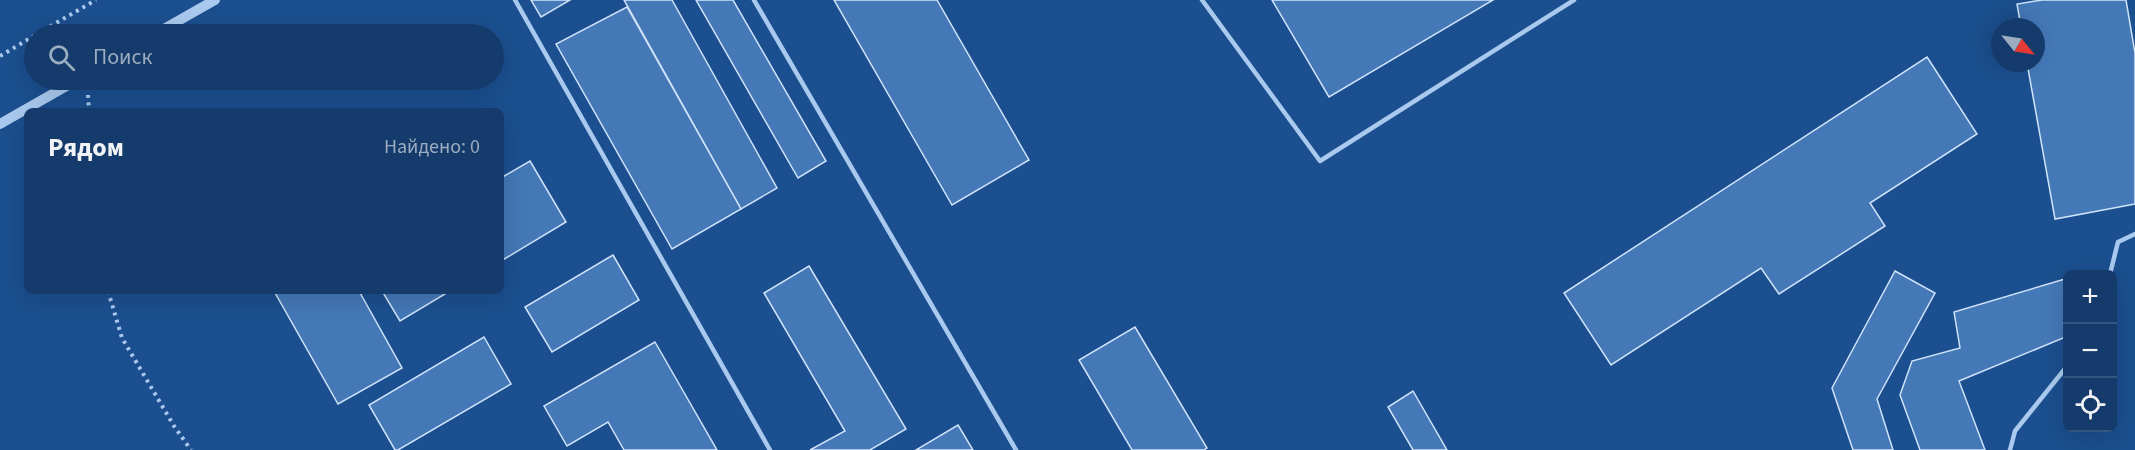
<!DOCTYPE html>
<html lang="ru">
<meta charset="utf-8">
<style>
body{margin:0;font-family:"Source Sans 3",sans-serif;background:#1d4271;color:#f1f3f6}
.controls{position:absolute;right:18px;bottom:18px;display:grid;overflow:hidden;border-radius:9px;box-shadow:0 6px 24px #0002}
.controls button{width:54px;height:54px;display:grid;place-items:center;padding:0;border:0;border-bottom:2px solid #33557e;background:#143b6b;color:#f1f3f6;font:30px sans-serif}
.compass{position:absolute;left:1991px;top:18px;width:54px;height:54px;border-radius:50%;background:#143b6b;box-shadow:0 6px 24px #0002;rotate:120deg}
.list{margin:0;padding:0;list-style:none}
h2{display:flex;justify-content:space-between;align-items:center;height:78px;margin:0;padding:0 24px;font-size:26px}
h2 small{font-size:20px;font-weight:400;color:#9dadc1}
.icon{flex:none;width:33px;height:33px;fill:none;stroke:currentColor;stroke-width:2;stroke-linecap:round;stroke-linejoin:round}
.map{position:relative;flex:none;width:2135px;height:450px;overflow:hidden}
.search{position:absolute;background:#143b6b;box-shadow:0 6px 24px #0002;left:24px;top:24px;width:480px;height:66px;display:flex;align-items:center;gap:15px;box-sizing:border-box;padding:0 21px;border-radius:33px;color:#9dadc1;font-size:22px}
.panel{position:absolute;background:#143b6b;box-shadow:0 6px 24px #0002;left:24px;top:108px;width:480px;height:186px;border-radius:9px}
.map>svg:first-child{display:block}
.building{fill:#4478b7;stroke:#cfe3fa;stroke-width:1.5}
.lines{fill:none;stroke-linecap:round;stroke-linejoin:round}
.path{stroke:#a9c9ee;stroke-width:4;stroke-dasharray:3 4.5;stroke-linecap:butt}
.service{stroke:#a9c9ee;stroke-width:4.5}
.tertiary{stroke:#a9c9ee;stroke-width:10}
</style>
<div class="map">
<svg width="2135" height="450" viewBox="0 0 2135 450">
<rect width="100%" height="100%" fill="#1b4f8f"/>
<g class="building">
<path d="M531,0H570L541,17Z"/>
<path d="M624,0H672L777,188L741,209Z"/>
<path d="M696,0H733L826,161L798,178Z"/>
<path d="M834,0H937L1029,160L952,205Z"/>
<path d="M1272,0H1493L1329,97Z"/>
<path d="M2042,0H2126L2135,53V204L2055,219L2027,63H2036V27H2021L2017,4Z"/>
<path d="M627,7L741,209L672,249L556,44Z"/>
<path d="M1927,57L1977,134L1870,203L1885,226L1779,294L1761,268L1611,365L1564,293Z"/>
<path d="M530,161L566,222L501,261V178Z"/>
<path d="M613,255L639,300L552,352L525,307Z"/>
<path d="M809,266L906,429L870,450H810L845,431L764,293Z"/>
<path d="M1895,271L1935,293L1877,399L1893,450H1853L1832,388Z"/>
<path d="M2065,279L2068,293V336L1959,381L1985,450H1920L1900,395L1912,361L1960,348L1954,312Z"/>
<path d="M274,291H359L402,368L338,404Z"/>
<path d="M382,291H450L400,321Z"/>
<path d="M1135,327L1207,448L1204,450H1132L1079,360Z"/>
<path d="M484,337L511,384L398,450H395L369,405Z"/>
<path d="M655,342L717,450H624L608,422L567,446L544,406Z"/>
<path d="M1413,391L1447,450H1413L1388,407Z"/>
<path d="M958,425L973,450H916Z"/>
</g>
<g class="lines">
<g class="path">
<path d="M37,34L96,0"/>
<path d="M0,56L34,36"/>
<path d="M88,95L89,111"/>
<path d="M108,291L122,338L174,426L191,450"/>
</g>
<g class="service">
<path d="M515,0L770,450"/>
<path d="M754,0L1016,450"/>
<path d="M1202,0L1320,161L1574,0"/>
<path d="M2110,274L2118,242L2135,234"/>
<path d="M2010,450L2015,431L2068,365"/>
</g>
<g class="tertiary">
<path d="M155,34L215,0"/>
<path d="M0,124L77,80"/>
</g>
</g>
</svg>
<div class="controls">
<button>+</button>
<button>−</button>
<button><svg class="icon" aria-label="locate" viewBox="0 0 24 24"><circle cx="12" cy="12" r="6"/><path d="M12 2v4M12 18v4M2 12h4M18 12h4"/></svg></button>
</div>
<svg class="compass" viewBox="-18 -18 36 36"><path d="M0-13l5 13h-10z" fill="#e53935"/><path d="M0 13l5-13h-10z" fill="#9dadc1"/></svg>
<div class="search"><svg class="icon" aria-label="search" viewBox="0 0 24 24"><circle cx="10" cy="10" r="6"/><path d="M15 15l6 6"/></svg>Поиск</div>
<section class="panel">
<h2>Рядом<small>Найдено: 0</small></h2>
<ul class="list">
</ul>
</section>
</div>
